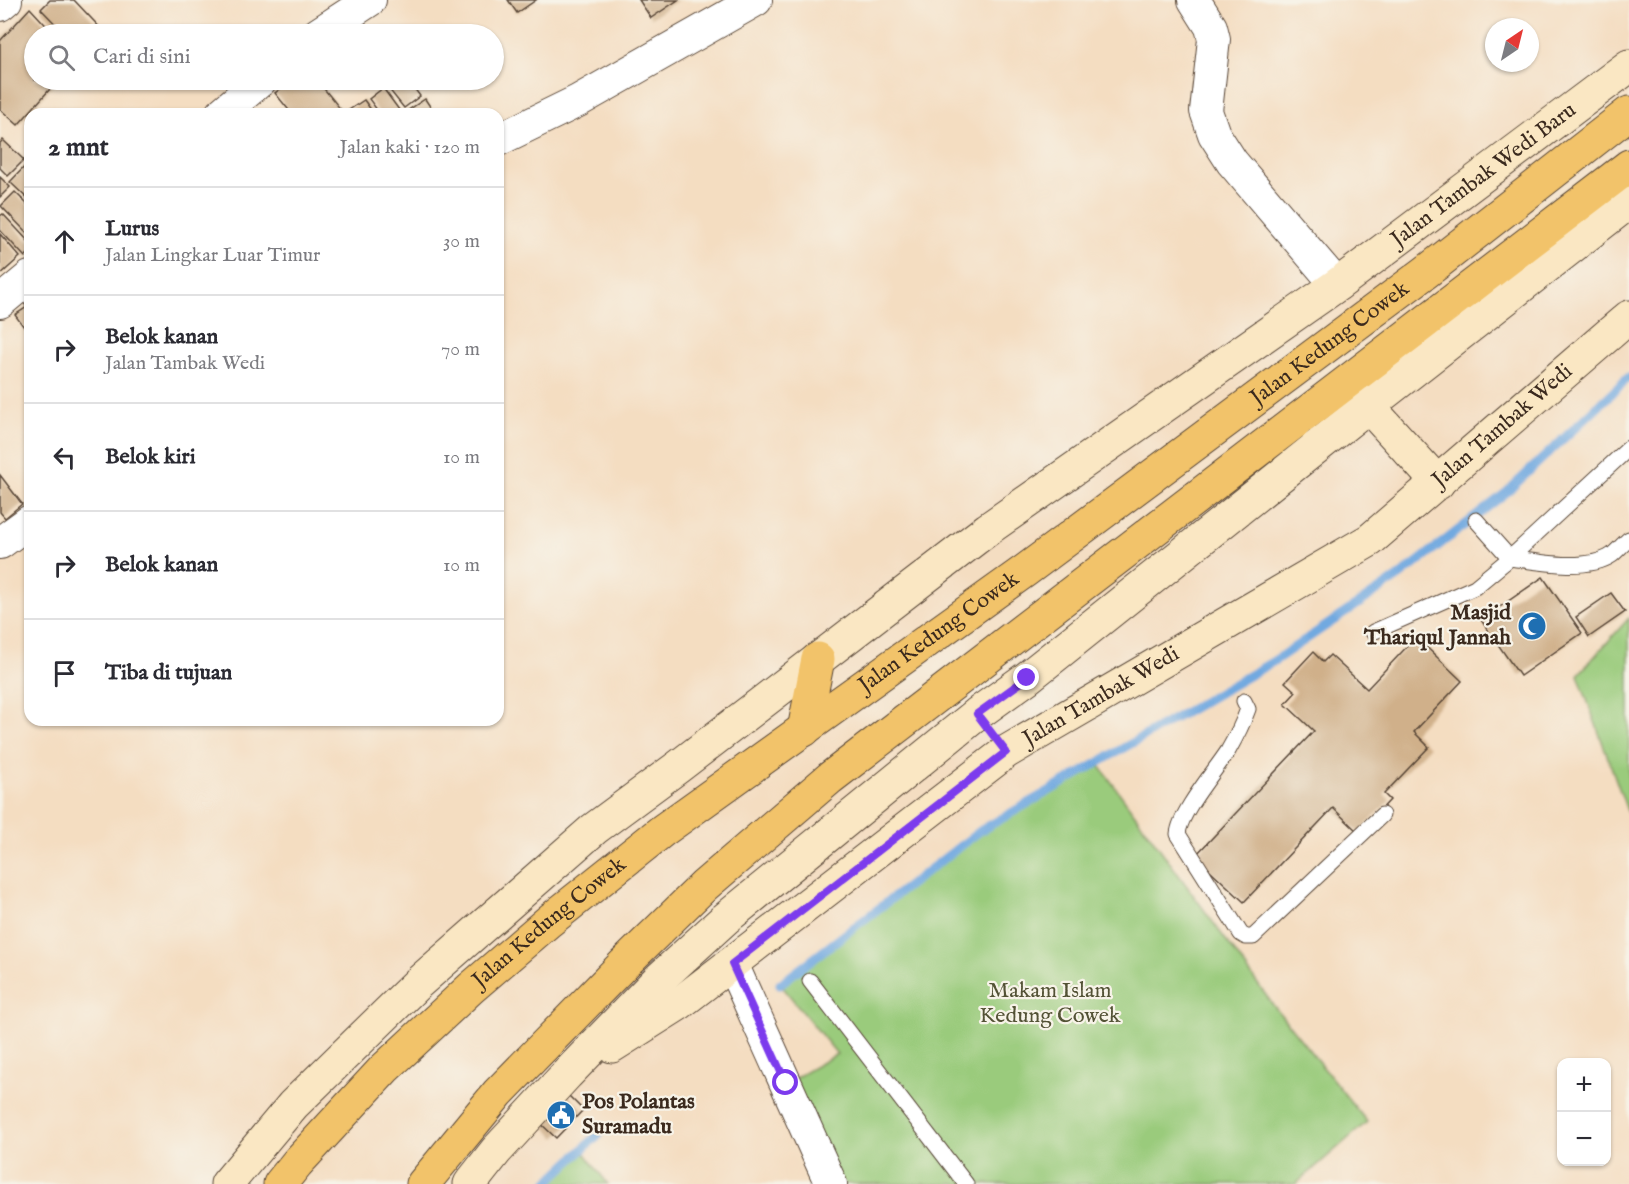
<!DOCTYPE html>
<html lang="id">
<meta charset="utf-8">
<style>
body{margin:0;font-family:"IM FELL English",serif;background:#f7f7f7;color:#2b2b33}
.controls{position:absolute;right:18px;bottom:18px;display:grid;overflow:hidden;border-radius:12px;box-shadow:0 2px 4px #0004}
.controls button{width:54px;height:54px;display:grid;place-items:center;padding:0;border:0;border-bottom:2px solid #e1e1e2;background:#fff;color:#2b2b33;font:30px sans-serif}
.compass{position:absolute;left:1485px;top:18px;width:54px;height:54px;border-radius:50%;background:#fff;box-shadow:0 2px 4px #0004;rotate:35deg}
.stop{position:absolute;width:18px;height:18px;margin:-14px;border:4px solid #7c3aed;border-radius:50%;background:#fff}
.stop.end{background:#7c3aed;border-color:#fff;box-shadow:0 2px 6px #0008}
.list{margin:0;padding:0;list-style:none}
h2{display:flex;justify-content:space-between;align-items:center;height:78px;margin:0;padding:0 24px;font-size:26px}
h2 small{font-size:20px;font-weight:400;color:#7c7c81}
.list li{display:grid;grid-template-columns:39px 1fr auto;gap:18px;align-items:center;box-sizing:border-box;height:108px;padding:0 24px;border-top:2px solid #e1e1e2}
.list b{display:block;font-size:22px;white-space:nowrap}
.list p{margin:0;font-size:20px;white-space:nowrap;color:#7c7c81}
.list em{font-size:20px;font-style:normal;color:#7c7c81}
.icon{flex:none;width:33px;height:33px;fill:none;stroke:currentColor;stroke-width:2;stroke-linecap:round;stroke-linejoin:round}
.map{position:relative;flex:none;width:1629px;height:1184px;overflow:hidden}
.search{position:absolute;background:#fff;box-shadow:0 2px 4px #0004;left:24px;top:24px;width:480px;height:66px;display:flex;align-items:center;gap:15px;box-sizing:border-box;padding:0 21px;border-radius:33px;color:#7c7c81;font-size:22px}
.panel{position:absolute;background:#fff;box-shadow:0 2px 4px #0004;left:24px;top:108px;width:480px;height:618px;border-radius:18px}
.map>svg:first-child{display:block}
.green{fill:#9acb7b;stroke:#6a7a4c;stroke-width:1.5}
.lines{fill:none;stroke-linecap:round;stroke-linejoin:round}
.stream{stroke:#71a9e0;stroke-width:9}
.building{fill:#d0b08a}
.lane-casing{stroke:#574536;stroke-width:17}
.street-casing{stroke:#574536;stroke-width:34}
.secondary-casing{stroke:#574536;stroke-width:35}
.highway-casing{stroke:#574536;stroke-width:35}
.lane{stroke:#fff;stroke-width:15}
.street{stroke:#fff;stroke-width:32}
.secondary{stroke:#fae7c3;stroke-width:33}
.highway{stroke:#f2c36a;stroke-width:33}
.route{stroke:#7c3aed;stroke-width:8}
.labels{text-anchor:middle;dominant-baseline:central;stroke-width:4.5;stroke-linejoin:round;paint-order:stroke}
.street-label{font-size:22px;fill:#3b2a1e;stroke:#f7f3e8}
.poi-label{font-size:22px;font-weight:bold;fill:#3b2a1e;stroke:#f7f3e8;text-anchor:end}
.park-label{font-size:22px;fill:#535235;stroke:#f7f3e8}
</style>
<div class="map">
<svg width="1629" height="1184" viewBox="0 0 1629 1184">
<rect width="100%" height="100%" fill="#f7f3e8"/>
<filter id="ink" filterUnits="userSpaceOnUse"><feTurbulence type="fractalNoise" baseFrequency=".0167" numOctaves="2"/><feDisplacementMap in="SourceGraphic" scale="12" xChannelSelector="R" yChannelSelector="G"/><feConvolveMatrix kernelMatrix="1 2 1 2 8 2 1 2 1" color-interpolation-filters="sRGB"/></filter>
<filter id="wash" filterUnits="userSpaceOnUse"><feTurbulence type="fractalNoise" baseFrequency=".008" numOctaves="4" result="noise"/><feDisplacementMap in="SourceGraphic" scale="24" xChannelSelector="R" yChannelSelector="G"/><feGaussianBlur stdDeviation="1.35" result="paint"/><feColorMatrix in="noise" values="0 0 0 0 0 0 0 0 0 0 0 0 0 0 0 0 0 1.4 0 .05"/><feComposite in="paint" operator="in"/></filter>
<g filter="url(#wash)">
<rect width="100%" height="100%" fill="#f4ddc1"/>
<g class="green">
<path d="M1629,618V816L1578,675Z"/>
<path d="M1097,762L1273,1005L1367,1122L1296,1184H831L786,1083L837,1054L780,984L980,831Z"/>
<path d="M582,1150L608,1184H546Z"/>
</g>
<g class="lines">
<g class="stream">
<path d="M780,984L980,831L1274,661L1401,575L1507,492L1629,377"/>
<path d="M546,1184L599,1134"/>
</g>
</g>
<g id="blocks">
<g class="building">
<path d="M50,0H74L106,34H65L41,9Z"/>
<path d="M508,0H536L517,13Z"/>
<path d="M639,0H678L651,18Z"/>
<path d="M30,8L54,34H34V80H58L18,125L0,109V41Z"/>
<path d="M365,24L373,34H352Z"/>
<path d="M292,80H317L342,111L338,114H292L275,93Z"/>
<path d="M399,80H408L420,96L404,108L388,88Z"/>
<path d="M383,88L402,114H380L369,99Z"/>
<path d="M425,99L435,114H409L407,111Z"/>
<path d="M364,100L374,114H347L346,112Z"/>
<path d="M3,140L24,160L8,176L0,168V143Z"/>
<path d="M30,161V201L10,182Z"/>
<path d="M0,177L10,187L0,197Z"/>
<path d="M15,192L30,207V236L1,206Z"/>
<path d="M3,214L30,243V252L25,257L0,230V216Z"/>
<path d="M0,234L20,257L0,275Z"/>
<path d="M30,298V335L15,315L27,307L24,303Z"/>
<path d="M0,475L22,504L5,518L0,512Z"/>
<path d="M1543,577L1582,633L1520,676L1481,620Z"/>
<path d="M1611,593L1625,612L1589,637L1576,617Z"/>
<path d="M1416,637L1462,681L1414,732L1429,747L1384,794L1390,800L1359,833L1333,808L1244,902L1195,856L1314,731L1285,704L1296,692L1285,682L1313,652L1323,662L1330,655L1367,689Z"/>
<path d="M566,1093L583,1110L556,1138L538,1121Z"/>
</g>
</g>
</g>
<g filter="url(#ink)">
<use href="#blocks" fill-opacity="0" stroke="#574536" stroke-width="1.5"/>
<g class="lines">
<g class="lane-casing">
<g id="lane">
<path d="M1476,520L1510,558L1629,448"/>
<path d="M1373,632L1475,587L1510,558C1538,562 1587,572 1612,555C1618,550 1623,544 1629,539"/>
<path d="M1244,701L1248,709C1243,723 1236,737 1228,751C1215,771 1180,812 1178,834L1241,934L1246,937H1253L1382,815"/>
<path d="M810,981L966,1184"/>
</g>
</g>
<g class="street-casing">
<g id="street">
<path d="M1194,0L1211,27L1214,39L1206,111L1214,134L1232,162L1337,285"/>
<path d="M0,5L6,0"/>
<path d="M318,34L370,0"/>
<path d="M221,114L261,80"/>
<path d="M498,140L578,101L756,0"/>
<path d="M0,302L30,277"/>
<path d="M0,543L30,521"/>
<path d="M732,964L831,1184"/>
</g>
</g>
<g class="secondary-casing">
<g id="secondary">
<path d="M1368,406L1438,483"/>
<path id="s1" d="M612,1046L680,1003L1006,752L1370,540L1629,317"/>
<path id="s2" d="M227,1184L293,1105L418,983L594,829L678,767L988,529L1337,285L1629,66"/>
<path d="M470,1184L496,1151L567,1074L658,980L725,919L977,714L1027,678L1368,406L1629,202"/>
</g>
</g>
<g class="highway-casing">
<g id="highway">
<path d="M804,730L818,659"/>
<path id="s3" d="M280,1184L297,1163L384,1069L471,988L549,921L662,831L1026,570L1426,272L1629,113"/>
<path d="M423,1184L498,1093L624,964L704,886L830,778L1629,166"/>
</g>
</g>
<use href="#lane" class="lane"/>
<use href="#street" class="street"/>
<use href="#secondary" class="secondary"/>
<use href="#highway" class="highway"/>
</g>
</g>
<g class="lines" filter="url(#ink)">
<path class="route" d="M786,1083L732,964L1006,752L977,714L1027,678"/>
</g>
<defs>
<g id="mosque-disc" transform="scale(1.5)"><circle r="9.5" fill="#1f6fb2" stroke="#f7f3e8"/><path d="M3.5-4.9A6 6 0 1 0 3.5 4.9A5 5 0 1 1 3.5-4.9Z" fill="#fff"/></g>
<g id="civic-disc" transform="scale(1.5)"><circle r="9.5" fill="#1f6fb2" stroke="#f7f3e8"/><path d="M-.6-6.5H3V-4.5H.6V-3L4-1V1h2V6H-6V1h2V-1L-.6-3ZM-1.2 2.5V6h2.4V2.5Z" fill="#fff"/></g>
</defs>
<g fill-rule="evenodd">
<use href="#mosque-disc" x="1532" y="626"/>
<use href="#civic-disc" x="561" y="1115"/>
</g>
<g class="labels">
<g class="street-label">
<text stroke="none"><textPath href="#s2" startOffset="1616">Jalan Tambak Wedi Baru</textPath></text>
<text stroke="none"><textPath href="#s3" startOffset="1348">Jalan Kedung Cowek</textPath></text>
<text stroke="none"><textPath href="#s1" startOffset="1088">Jalan Tambak Wedi</textPath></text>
<text stroke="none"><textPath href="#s3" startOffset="862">Jalan Kedung Cowek</textPath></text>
<text stroke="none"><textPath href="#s1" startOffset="602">Jalan Tambak Wedi</textPath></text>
<text stroke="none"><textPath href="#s3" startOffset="376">Jalan Kedung Cowek</textPath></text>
</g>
<g class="poi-label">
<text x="1511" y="613">Masjid<tspan x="1511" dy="25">Thariqul Jannah</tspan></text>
<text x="582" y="1102" text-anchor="start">Pos Polantas<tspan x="582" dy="25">Suramadu</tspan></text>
</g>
<g class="park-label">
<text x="1050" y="991">Makam Islam<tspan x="1050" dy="25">Kedung Cowek</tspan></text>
</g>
</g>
</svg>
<div class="controls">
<button>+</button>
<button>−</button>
</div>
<svg class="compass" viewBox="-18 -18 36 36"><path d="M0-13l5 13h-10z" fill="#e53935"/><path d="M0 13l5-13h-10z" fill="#7c7c81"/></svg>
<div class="stop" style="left:786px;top:1083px"></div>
<div class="stop end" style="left:1027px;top:678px"></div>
<div class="search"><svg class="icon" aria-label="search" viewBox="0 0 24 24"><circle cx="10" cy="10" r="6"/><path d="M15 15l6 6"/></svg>Cari di sini</div>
<section class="panel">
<h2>2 mnt<small>Jalan kaki · 120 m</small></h2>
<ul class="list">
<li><svg class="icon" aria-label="ahead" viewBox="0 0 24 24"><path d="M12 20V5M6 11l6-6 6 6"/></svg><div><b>Lurus</b><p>Jalan Lingkar Luar Timur</p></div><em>30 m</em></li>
<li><svg class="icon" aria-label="right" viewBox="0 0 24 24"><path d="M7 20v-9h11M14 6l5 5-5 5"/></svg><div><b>Belok kanan</b><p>Jalan Tambak Wedi</p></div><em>70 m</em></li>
<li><svg class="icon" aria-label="left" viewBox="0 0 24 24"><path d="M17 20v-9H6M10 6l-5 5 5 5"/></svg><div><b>Belok kiri</b></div><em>10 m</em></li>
<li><svg class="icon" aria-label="right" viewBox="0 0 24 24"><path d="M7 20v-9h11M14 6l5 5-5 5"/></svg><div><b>Belok kanan</b></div><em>10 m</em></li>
<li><svg class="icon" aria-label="arrive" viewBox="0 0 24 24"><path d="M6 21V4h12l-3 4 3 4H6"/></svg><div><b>Tiba di tujuan</b></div></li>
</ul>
</section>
</div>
